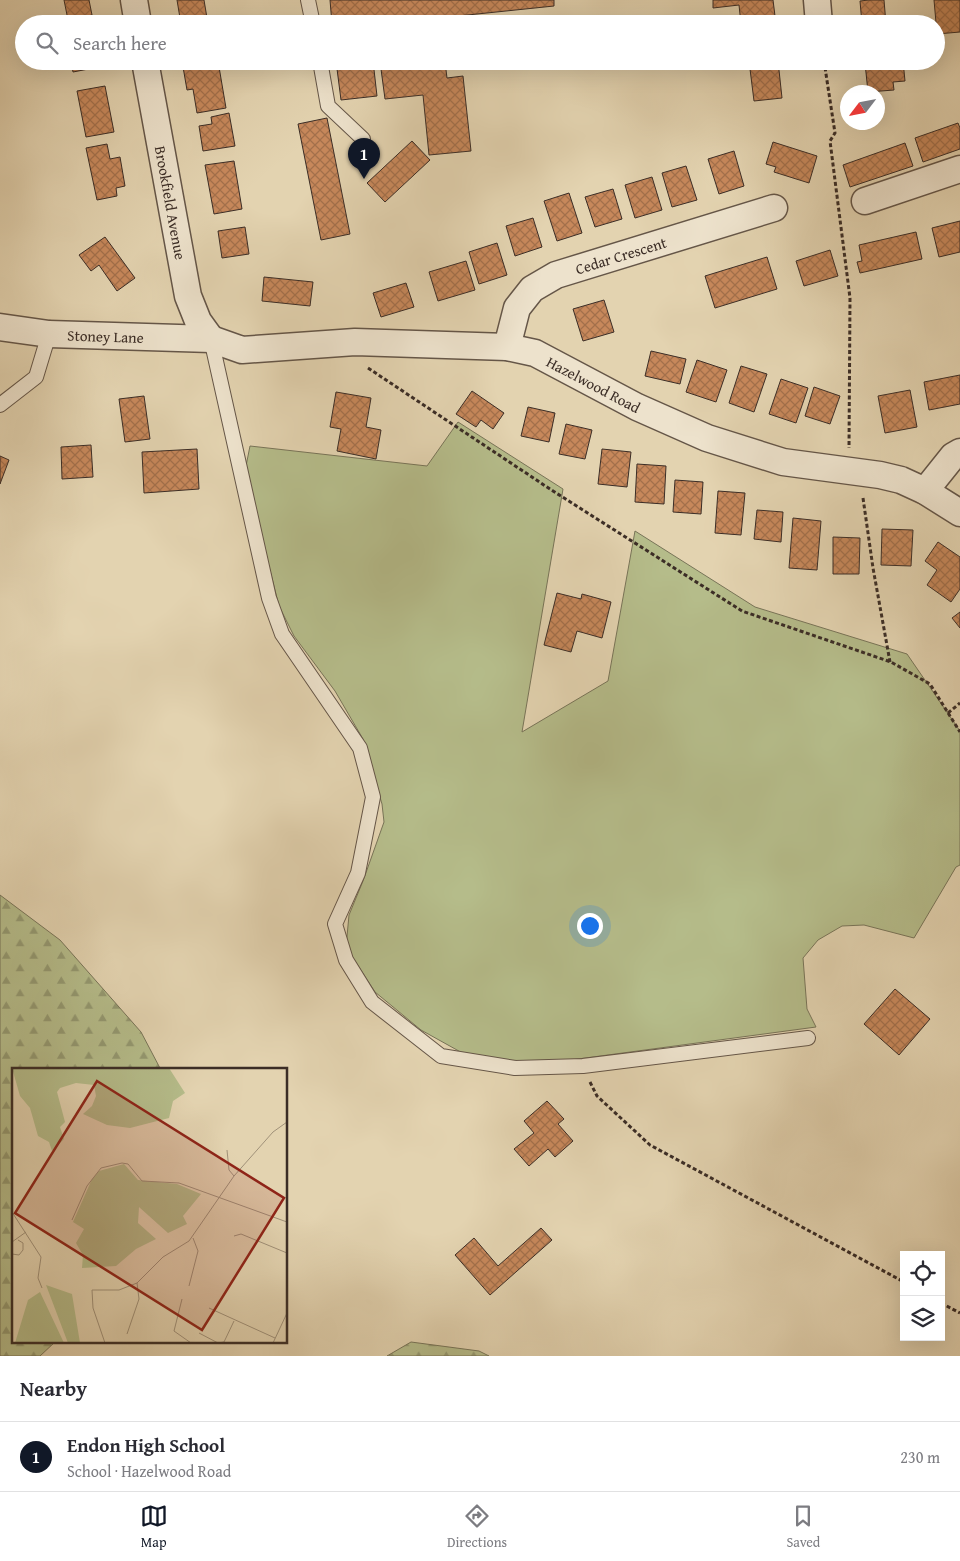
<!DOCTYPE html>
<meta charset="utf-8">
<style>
body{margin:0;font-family:"Gentium Book Plus",serif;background:#f2f2f3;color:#2b2b33}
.controls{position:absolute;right:15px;bottom:15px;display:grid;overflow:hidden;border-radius:0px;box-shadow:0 5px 20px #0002}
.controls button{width:45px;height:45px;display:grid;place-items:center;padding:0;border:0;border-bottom:1px solid #e1e1e2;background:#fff;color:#2b2b33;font:25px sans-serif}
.compass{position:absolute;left:840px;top:85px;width:45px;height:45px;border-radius:50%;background:#fff;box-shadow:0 5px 20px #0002;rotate:238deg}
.you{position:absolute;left:589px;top:925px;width:18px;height:18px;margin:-12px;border:4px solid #fff;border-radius:50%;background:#1a73e8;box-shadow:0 0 0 8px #1a73e833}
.badge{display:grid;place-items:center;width:32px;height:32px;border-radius:50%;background:#111827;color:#fff;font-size:16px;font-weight:700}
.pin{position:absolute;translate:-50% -41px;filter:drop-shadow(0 1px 2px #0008)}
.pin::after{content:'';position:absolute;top:26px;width:18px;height:15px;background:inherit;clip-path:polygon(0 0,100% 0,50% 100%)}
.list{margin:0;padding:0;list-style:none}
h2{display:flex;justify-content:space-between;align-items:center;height:65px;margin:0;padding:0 20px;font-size:21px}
h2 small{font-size:16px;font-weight:400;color:#7c7c81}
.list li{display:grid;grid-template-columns:32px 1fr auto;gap:15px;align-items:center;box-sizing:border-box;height:70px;padding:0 20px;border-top:1px solid #e1e1e2}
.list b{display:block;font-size:19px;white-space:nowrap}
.list p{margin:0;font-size:16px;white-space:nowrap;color:#7c7c81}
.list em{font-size:16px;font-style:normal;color:#7c7c81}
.icon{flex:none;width:28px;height:28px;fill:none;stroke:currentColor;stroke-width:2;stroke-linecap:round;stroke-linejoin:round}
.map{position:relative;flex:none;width:960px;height:1356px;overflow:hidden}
.search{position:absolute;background:#fff;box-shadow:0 5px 20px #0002;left:15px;right:15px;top:15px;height:55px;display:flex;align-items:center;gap:12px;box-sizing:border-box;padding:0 18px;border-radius:28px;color:#7c7c81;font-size:19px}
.sheet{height:135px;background:#fff}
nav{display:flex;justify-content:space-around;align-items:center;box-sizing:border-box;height:70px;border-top:1px solid #e1e1e2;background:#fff;font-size:14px;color:#7c7c81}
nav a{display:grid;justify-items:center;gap:2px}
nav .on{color:#111827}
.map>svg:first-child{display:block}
.grass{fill:#b5bc8a;stroke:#787458}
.forest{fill:url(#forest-firs);stroke:#787458}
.building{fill:url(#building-cross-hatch);stroke:#3b2d26}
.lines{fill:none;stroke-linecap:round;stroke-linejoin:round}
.lane-casing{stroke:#655648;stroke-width:16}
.street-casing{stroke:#655648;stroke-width:29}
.path{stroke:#3b2d26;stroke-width:3;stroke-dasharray:4 2.5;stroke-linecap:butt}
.lane{stroke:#ede2cc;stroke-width:14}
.street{stroke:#ede2cc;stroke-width:26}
.labels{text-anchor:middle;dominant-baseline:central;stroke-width:4;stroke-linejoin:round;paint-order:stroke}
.street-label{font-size:15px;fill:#3b2d26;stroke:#ede2cc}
.inset-road{fill:none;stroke:#a09179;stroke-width:1}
.view{fill:#8f2418;fill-opacity:0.15;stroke:#8f2418;stroke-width:2.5}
.inset-edge{fill:none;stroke:#3b2d26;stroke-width:2.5}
</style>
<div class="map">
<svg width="960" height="1356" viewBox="0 0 960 1356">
<defs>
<pattern id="forest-firs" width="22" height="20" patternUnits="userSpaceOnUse" patternTransform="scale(1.25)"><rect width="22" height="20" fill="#b5bc8a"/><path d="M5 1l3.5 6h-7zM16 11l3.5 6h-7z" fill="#949971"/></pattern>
<pattern id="building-cross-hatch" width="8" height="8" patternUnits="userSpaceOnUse" patternTransform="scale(1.25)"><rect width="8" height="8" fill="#c7885b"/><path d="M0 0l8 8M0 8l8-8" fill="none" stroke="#a3704b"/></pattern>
</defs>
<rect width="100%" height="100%" fill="#e3d3b0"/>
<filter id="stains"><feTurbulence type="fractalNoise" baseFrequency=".004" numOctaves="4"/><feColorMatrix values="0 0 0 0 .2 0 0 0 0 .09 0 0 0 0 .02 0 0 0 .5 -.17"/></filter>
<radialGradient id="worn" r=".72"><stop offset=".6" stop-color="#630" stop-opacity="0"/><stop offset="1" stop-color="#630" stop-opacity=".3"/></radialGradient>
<path class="grass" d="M458,422L563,489L522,732L608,681L635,531L755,607L907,654L960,731V865L956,867L914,938L864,925L842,926L818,940L803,958L807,1009L816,1027L526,1066L466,1055L421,1030L375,992L346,947L349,915L363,881L384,822L382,804L363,739L335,691L294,636L279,606L245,471L250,446L427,466Z"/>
<g class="forest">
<path d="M0,895L60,940L141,1032L161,1070H14V1342H55L40,1356H0Z"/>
<path d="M411,1342L479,1351L489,1356H387Z"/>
</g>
<g class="building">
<path d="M64,0H89L92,15L68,20Z"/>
<path d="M177,0H204L208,24H181Z"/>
<path d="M330,0H554V6L458,16L459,24H332Z"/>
<path d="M713,0H773L776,24H741L739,5L713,8Z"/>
<path d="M869,0H884L886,24H862L860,1Z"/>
<path d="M934,0H960V32L937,34Z"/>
<path d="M71,61H103L104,66L73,72Z"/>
<path d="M182,61H218L226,108L197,113L193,89L187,90Z"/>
<path d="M336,61H373L377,96L341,100Z"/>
<path d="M749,61H778L782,98L754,101Z"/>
<path d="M886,61H903L905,81L893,82L894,90L868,92L865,63Z"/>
<path d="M445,62L447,78L463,76L471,151L429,155L423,95L385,99L381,69Z"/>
<path d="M105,86L114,132L86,137L77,91Z"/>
<path d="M229,113L235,146L203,151L199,126L212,124L211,117Z"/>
<path d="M327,118L350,234L321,240L298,124Z"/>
<path d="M958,123L960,128V149L923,162L915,138Z"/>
<path d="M412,141L430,160L385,202L367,183Z"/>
<path d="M773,142L817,156L809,183L774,172L776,167L766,164Z"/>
<path d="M905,143L913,166L850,187L843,165Z"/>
<path d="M107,144L110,159L120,157L125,186L116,188L117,196L97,200L86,148Z"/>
<path d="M734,151L744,186L719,194L708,159Z"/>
<path d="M234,161L242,209L214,214L205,165Z"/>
<path d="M686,166L697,200L672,207L662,173Z"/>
<path d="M652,177L662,210L635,218L625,185Z"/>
<path d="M613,189L622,219L595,227L585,197Z"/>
<path d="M569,193L582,233L557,241L544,201Z"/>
<path d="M533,218L542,247L515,256L506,226Z"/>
<path d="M960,221V252L939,257L932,228Z"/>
<path d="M245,227L249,254L222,258L218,231Z"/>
<path d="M916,232L922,259L860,273L857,262L862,261L859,245Z"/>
<path d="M105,237L135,278L117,291L99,265L91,271L79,255Z"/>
<path d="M497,243L507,275L479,284L469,252Z"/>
<path d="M830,250L838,276L804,286L796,261Z"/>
<path d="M767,257L777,289L715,308L705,276Z"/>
<path d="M466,261L475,290L438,301L429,272Z"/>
<path d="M264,277L313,282L310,306L262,301Z"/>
<path d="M406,283L414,307L381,317L373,293Z"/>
<path d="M604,300L614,332L583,341L573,309Z"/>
<path d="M651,351L686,359L680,384L645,376Z"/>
<path d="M697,360L727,370L716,402L686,392Z"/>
<path d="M741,366L767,374L754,412L729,403Z"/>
<path d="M960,375V404L929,410L924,382Z"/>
<path d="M781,379L808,388L796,423L769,414Z"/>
<path d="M814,387L840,396L830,424L805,416Z"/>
<path d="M910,390L917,427L885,433L878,396Z"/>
<path d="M472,391L504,413L493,429L481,420L476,427L456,414Z"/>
<path d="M336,392L371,398L366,427L381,430L376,459L337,451L341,429L330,427Z"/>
<path d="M144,396L150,439L125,442L119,399Z"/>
<path d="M528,407L555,413L549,442L521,436Z"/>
<path d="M566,424L592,430L585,459L559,454Z"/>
<path d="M91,445L93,477L62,479L61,447Z"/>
<path d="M197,449L199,489L144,493L142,452Z"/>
<path d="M602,449L631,452L627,487L598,484Z"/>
<path d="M0,456L9,460L0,484Z"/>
<path d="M637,464L666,466L664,504L635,502Z"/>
<path d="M675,480L703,482L701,514L673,512Z"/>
<path d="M718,491L745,493L741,535L715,533Z"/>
<path d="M757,510L783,512L781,542L754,539Z"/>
<path d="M793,518L821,521L817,570L789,568Z"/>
<path d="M882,529L913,530L911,566L881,565Z"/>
<path d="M833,537L860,538L859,574H833Z"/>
<path d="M938,542L960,557V589L951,602L927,585L937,570L925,561Z"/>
<path d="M557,593L581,599L582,594L611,602L602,638L577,631L571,652L544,645Z"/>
<path d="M960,612V628L952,618Z"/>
<path d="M895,989L930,1019L899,1055L864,1024Z"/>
<path d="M547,1101L564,1119L558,1124L573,1141L555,1157L548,1149L529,1166L514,1149L534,1133L524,1121Z"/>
<path d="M541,1228L552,1240L490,1295L455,1255L474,1238L498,1266Z"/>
</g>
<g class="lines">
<g class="lane-casing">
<g id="lane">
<path d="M308,0L313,24"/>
<path d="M320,61L328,106L363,139"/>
<path d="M211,339L269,598L282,634L360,748L373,797L358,873L335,924L346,960L372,1002L441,1056L515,1068L583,1066L808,1038"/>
<path d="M0,405L36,377L49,334"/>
</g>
</g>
<g class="street-casing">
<g id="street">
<path d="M134,0L138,24"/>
<path d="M817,0L819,24"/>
<path id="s1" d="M145,61L188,296L198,321L211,339"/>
<path d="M865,201L960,169"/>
<path id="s2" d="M0,327L49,334L211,339L242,350L355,342L507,347L535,353L637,407L707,438L783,462L880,475L901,480L925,491L960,513"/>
<path id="s3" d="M507,347L517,308L532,289L556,275L774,208"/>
<path d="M925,491L953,456L960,452"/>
</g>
</g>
<g class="path">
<path d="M824,61L835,133L830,141L850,298L849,448"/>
<path d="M368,368L553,491L742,611L891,662L930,684L960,732"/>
<path d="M863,498L873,568L890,662"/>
<path d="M948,713L960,703"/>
<path d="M590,1082L597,1096L650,1145L904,1282"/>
<path d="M941,1303L960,1313"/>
</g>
<use href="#lane" class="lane"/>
<use href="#street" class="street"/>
</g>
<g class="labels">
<g class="street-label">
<text stroke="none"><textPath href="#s1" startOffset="144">Brookfield Avenue</textPath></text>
<text stroke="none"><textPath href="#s3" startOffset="160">Cedar Crescent</textPath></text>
<text stroke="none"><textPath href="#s2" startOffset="106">Stoney Lane</textPath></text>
<text stroke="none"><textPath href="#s2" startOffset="605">Hazelwood Road</textPath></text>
</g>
</g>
<g transform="translate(12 1068)">
<rect width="275" height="275" fill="#e3d3b0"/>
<path d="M112,96L126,112L165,116L189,126L171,148L175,156L156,165L127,139L126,155L144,171L124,181L104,198L70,200L71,187L64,175L72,161L61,154L80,111L87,103ZM28,224L52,275H3L16,232Z" fill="#b5bc8a"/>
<path d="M0,0H157L173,25L161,33L157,50L118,60L95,57L71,46L80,38L84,28L82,17L64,15L48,20L45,24L53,54L48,59L52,71L40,83L37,74L26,68L18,40L8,28ZM34,217L60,226L68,275H56Z" fill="#b5bc8a"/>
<path class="inset-road" d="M215,82L217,102L222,108M0,144L29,189L26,210L30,220M60,152L75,118L89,100L110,95L116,96L130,113L167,115L275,154M222,168L229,166L275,185M0,174L14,164M0,186L7,187L11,182V175L6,172M177,218L186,183L181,170M170,231L162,263L179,275M197,240L263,270M187,265L206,275L212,274L222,253M115,266L127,231L125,215M93,275L81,240L80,222H107L125,215L151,189L177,173L222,108L261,64L275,54M261,275L275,245"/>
<path class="view" d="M85,13L272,130L190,262L3,145Z"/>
<rect width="275" height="275" class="inset-edge"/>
</g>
<rect width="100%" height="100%" filter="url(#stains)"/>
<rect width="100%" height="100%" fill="url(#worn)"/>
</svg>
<div class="controls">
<button><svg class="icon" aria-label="locate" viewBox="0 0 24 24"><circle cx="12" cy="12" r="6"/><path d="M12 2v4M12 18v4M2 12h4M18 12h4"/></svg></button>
<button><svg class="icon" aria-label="layers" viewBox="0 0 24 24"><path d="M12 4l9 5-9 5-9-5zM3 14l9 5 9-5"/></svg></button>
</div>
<svg class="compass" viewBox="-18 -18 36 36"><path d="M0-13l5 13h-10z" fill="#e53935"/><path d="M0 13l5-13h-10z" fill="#7c7c81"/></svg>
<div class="you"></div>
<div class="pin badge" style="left:364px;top:179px">1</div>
<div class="search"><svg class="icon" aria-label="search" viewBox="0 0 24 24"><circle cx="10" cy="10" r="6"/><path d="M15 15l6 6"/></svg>Search here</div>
</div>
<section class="sheet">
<h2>Nearby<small></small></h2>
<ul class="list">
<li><span class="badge">1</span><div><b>Endon High School</b><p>School · Hazelwood Road</p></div><em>230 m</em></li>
</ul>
</section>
<nav>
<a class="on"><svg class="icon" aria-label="map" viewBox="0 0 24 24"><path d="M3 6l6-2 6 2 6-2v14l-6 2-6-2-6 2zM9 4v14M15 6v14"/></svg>Map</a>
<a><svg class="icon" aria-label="directions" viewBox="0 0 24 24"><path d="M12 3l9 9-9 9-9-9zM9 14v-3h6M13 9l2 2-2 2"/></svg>Directions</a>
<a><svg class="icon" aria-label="saved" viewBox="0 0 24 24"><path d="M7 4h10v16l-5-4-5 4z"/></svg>Saved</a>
</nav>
